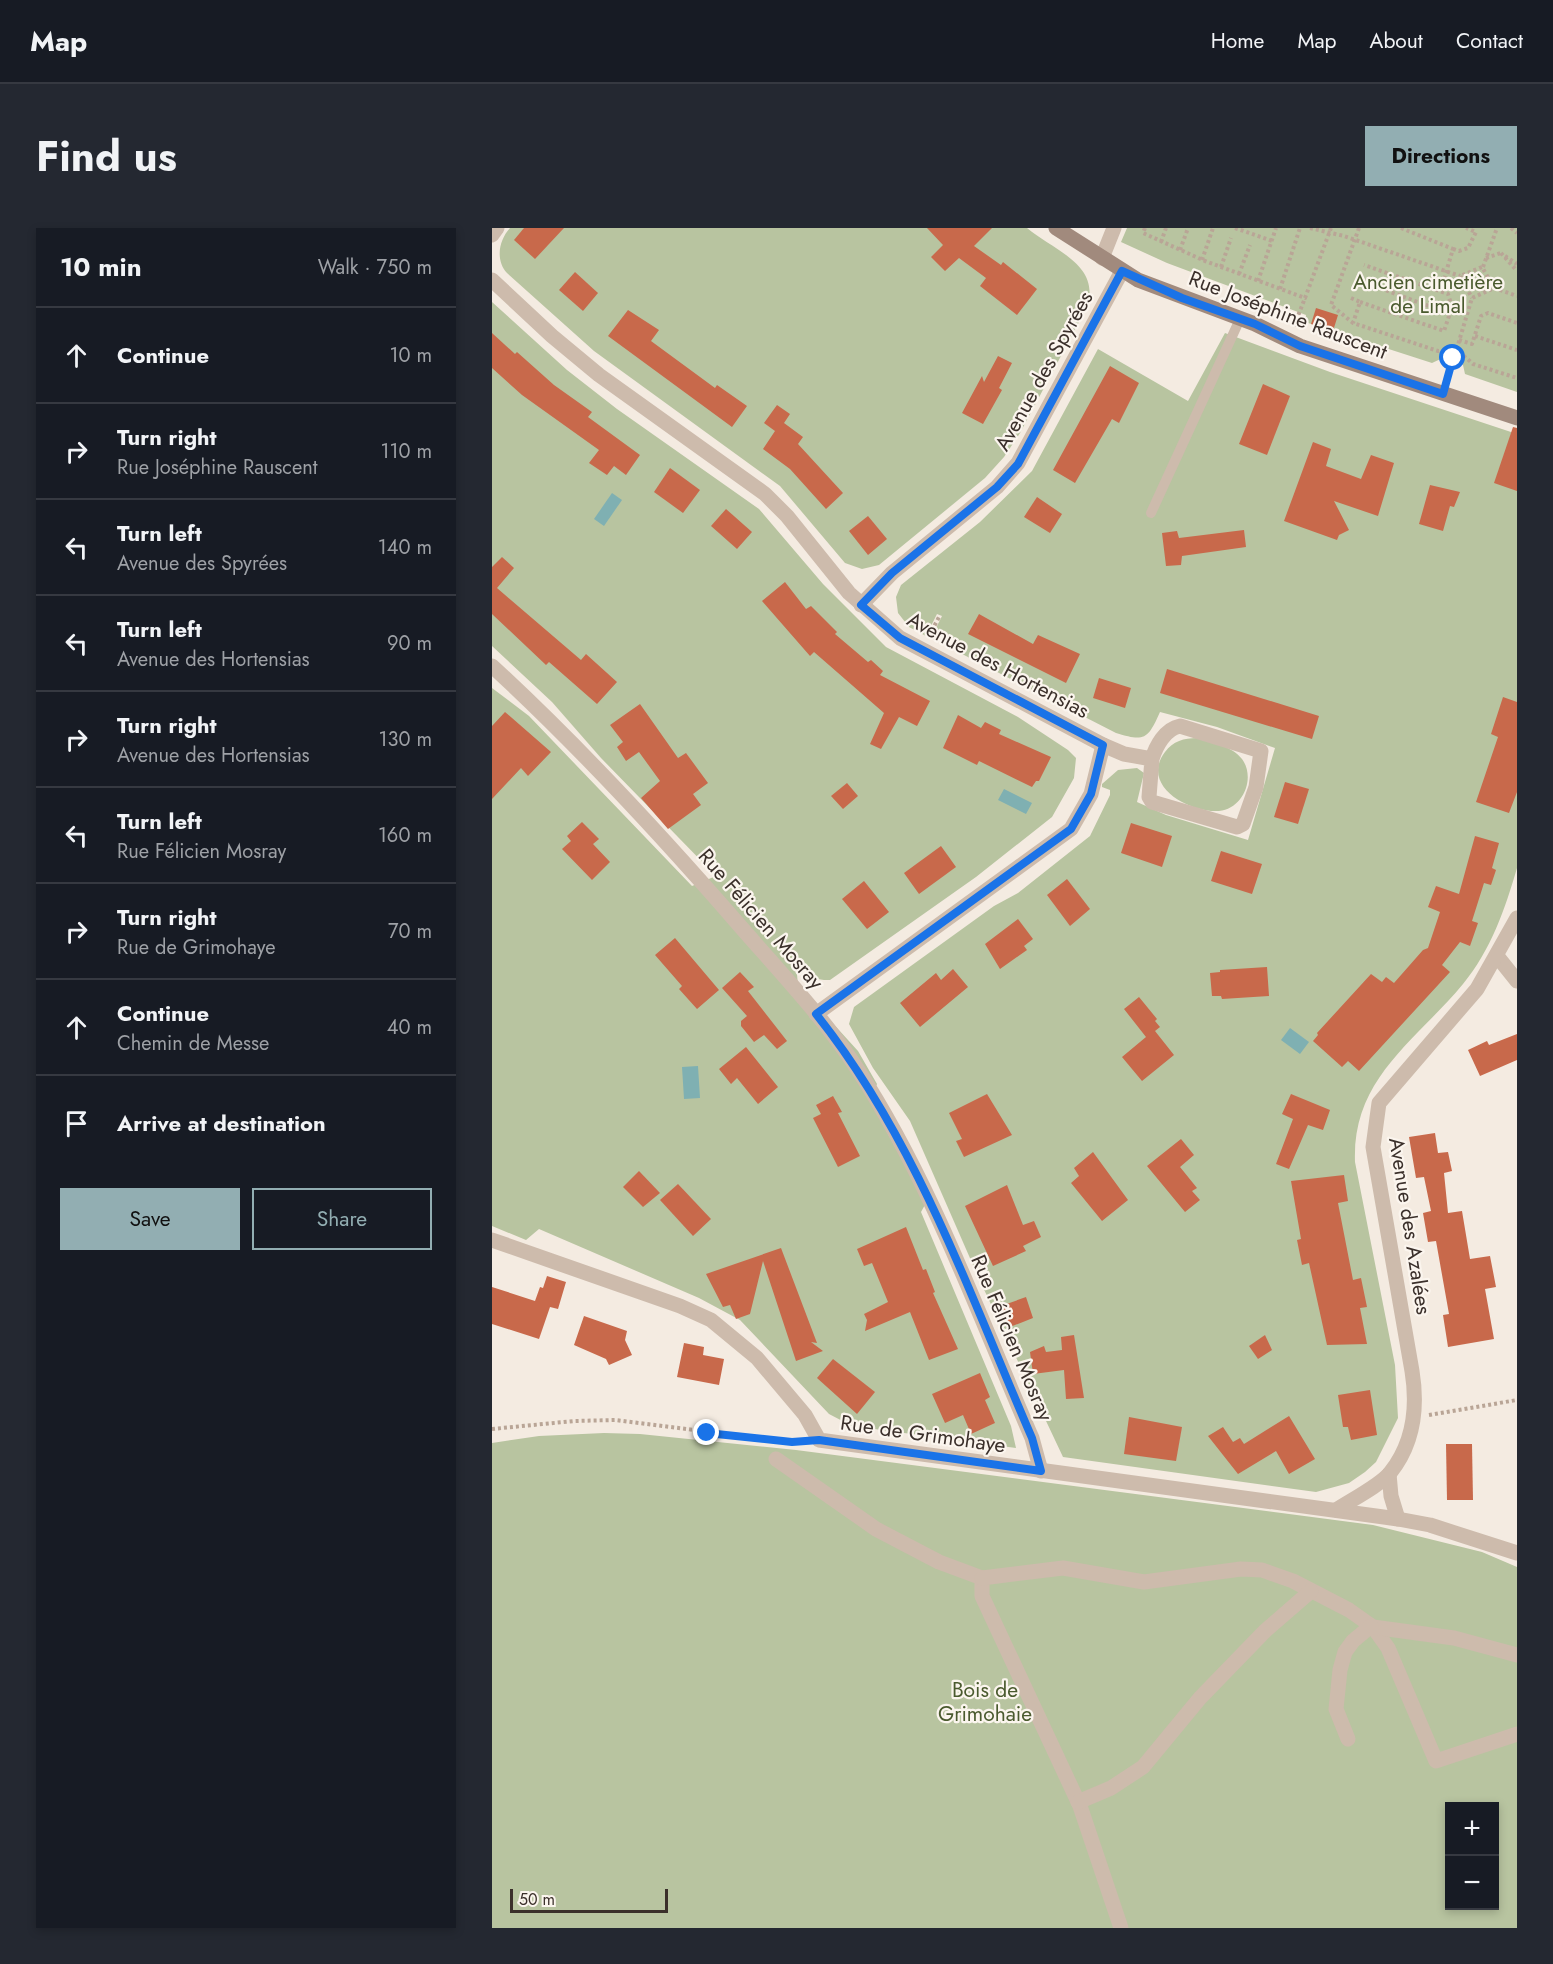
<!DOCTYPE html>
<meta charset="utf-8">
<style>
body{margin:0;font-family:Jost,sans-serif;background:#242831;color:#f1f3f6}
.controls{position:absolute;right:18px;bottom:18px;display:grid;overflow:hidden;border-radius:0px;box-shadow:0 3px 9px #0003}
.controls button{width:54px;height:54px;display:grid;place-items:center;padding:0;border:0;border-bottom:2px solid #363941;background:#171b24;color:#f1f3f6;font:30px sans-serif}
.scale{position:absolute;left:18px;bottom:15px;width:158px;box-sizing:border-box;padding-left:6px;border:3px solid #3b302b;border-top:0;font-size:16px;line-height:21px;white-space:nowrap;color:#3b302b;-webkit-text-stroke:4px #fbf5ee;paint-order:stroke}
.stop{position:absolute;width:18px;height:18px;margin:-14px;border:4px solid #1a73e8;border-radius:50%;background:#fff}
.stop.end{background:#1a73e8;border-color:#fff;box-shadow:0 2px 6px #0008}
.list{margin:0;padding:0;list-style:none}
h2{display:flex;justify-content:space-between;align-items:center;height:78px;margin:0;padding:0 24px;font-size:26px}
h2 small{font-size:20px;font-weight:400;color:#9ea1a6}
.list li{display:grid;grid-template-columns:39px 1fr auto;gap:18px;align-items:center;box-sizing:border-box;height:96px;padding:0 24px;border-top:2px solid #363941}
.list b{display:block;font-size:22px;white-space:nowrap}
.list p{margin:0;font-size:20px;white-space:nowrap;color:#9ea1a6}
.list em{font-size:20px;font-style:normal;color:#9ea1a6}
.actions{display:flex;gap:12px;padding:18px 24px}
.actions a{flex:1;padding:14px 0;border:2px solid #92aeb2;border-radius:0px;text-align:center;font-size:21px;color:#92aeb2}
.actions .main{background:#92aeb2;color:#111}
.icon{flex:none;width:33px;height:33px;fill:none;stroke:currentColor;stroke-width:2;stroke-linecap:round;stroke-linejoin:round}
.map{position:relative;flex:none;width:1025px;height:1700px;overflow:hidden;border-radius:0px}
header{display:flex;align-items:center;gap:36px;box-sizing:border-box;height:84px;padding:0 30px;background:#171b24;border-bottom:2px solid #363941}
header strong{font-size:28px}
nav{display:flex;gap:33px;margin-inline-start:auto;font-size:21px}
.intro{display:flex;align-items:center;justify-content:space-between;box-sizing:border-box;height:144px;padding:0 36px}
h1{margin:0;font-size:42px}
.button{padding:15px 27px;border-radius:0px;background:#92aeb2;color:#111;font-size:21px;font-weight:700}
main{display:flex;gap:36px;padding:0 36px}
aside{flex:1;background:#171b24;border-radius:0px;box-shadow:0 3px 9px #0003}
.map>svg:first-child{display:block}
.green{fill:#b8c4a0;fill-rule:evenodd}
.water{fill:#7fb0b2}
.building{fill:#c8694b}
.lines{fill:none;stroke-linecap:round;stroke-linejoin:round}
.path{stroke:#b9a596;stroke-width:4;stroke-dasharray:3 3;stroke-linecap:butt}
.lane{stroke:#cdbbac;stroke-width:10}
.street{stroke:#cdbbac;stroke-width:15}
.secondary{stroke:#a18a7d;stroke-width:15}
.route{stroke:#1a73e8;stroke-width:8}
.labels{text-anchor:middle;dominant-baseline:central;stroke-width:4.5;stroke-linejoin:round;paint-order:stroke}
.park-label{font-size:21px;fill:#4a5a2e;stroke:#fbf5ee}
.street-label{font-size:21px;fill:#3b302b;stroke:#fbf5ee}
</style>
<header>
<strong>Map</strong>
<nav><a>Home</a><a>Map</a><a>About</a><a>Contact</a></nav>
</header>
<div class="intro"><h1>Find us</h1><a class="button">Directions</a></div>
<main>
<aside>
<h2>10 min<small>Walk · 750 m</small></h2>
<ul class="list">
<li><svg class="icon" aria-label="ahead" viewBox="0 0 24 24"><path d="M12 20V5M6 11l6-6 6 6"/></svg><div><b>Continue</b></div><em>10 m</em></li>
<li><svg class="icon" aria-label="right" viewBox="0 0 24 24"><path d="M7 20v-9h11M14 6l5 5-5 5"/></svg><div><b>Turn right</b><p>Rue Joséphine Rauscent</p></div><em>110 m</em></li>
<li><svg class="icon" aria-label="left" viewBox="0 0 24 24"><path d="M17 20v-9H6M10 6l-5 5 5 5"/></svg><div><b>Turn left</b><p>Avenue des Spyrées</p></div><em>140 m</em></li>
<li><svg class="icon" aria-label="left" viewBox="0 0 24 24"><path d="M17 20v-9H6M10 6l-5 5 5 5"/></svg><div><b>Turn left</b><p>Avenue des Hortensias</p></div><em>90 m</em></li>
<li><svg class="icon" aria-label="right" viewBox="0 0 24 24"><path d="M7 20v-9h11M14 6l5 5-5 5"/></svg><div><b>Turn right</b><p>Avenue des Hortensias</p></div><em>130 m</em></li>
<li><svg class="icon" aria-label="left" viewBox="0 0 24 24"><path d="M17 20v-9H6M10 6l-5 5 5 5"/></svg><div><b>Turn left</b><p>Rue Félicien Mosray</p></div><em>160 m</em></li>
<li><svg class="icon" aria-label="right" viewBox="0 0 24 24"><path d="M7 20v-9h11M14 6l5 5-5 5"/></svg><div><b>Turn right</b><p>Rue de Grimohaye</p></div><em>70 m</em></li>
<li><svg class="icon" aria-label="ahead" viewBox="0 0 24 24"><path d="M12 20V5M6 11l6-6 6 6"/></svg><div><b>Continue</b><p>Chemin de Messe</p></div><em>40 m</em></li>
<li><svg class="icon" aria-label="arrive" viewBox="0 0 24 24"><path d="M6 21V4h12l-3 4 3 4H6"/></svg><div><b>Arrive at destination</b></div></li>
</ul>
<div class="actions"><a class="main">Save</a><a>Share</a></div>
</aside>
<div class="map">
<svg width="1025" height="1700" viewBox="0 0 1025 1700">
<rect width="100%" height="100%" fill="#f4ebe1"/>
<g class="green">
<path d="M18,0H535C563,23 609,37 595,79L528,205L512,229L493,250L387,337L370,341L353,335L288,258L102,123L15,45C3,32 7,12 18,0Z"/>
<path d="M635,0H1025V164L973,146L971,137L965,132L955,128L940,135L813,94L814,87L675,35L629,14Z"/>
<path d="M0,74L75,142L125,181L267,281L331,356L394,419L526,489L576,522L584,530L582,550L560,589L484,649L338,752C316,753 317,741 304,736L306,757L366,823L385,856L378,873L434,975L429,984L519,1198L524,1220L360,1198L337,1186L248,1092L207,1070L47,1001L34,1012L0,998V460L37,488L200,658L224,648L109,530L60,474L0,418Z"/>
<path d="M733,105L838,144L1025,206V640C1013,681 999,722 971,756C923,814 860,850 863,934L903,1137L906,1190L884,1234L873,1244L857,1255L824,1264L571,1229L488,1053L418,893L381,840L357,796L362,779L502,678L526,665L598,608L618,567V562L610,559V556L626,542L645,540L652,545L645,574L674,587L756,612L783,520L725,499L668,484C656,511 653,514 624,505L439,410L450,388L445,386L434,408L417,399L406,385L404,369L409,357L488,294L540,243L606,121L696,173Z"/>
<path d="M705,510C719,514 740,518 750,531C764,550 751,581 727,583C696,585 648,557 673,524C681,513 692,510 705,510Z"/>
<path d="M112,1205L148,1206L304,1222L881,1297L990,1324L1025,1339V1700H0V1215L47,1208ZM957,1578H1002V1678H957Z"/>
</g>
<g class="water">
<path d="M120,265L130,272L112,298L102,291Z"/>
<path d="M512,561L540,575L534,586L506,572Z"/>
<path d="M798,800L817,814L808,826L789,812Z"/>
<path d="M206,838L208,870L192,871L190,839Z"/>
</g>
<g class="building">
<path d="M32,0H72L43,31L22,12Z"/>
<path d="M435,0H500L482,18L509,37L511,34L545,61L525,87L488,58L494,50L467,30L453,43L439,29L451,17Z"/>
<path d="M83,44L106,65L91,83L67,62Z"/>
<path d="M824,80L846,87L841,103L819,96Z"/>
<path d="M136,82L167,102L159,113L223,160L225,157L255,178L240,199L116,108Z"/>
<path d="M0,105L23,126L25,124L62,157L100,184L96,189L148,227L134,247L122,238L115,247L97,235L107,222L30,167L0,140Z"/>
<path d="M506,128L520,135L507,160L510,162L491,196L470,185L490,148L492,154Z"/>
<path d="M618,138L647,155L627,195L620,191L583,255L561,242Z"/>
<path d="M771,156L798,168L775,227L747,216Z"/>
<path d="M285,177L298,186L292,195L311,209L306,216L351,265L334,281L298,241L271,221L283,203L272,195Z"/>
<path d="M1021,199L1025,200V263L1002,255Z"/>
<path d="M821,214L839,221L834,238L869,251L879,227L902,235L886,288L842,273L857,302L847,307L845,312L792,293Z"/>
<path d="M178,240L208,262L191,285L162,264Z"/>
<path d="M938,257L968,264L962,279L958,278L951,303L927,296Z"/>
<path d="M545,269L570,286L558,305L532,289Z"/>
<path d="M234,281L260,304L245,321L219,298Z"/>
<path d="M376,288L395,311L376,327L357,303Z"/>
<path d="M752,302L754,319L690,328L689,337L674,338L670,305L685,303L687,310Z"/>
<path d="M10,329L22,340L5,360L89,432L94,426L125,454L105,476L57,434L54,437L0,386V339Z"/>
<path d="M293,354L314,381L319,378L345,404L343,406L376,434L379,432L391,443L388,447L438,473L425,498L407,489L389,521L378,516L392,485L322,424L318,428L270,373Z"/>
<path d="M487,386L541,416L546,407L588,426L574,455L476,406Z"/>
<path d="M675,441L827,488L820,511L668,465Z"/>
<path d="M607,450L639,460L633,480L601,470Z"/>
<path d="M1011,469L1025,474V564L1017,585L984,574L1006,509L999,506Z"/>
<path d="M148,476L186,530L194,525L216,555L201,566L209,577L176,601L149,570L168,553L147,524L134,533L125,519L131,514L118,497Z"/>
<path d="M13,484L59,524L36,548L29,540L0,571V498Z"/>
<path d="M466,487L489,500L493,494L509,502L507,506L559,529L547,553H544L540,559L487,533L485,537L451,520Z"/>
<path d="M793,554L817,561L806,596L782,589Z"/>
<path d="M355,555L366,568L351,581L339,568Z"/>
<path d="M90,594L107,611L101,616L118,634L100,652L70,621L79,613L75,608Z"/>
<path d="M639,595L680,608L670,639L629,625Z"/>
<path d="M983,608L1007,615L1000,640L1004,642L999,657L992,655L980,693L986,695L978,718L968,714L950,737L958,744L867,843L856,833L850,839L821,813L826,807L825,805L879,746L890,754L894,749L902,755L931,722L936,720L948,684L936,679L944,658L967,666Z"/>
<path d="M449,618L464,639L427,666L412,645Z"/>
<path d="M729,623L770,636L760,666L719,653Z"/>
<path d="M575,651L598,681L578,698L555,667Z"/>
<path d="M372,653L397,684L375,701L350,671Z"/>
<path d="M526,691L541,711L532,718L535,722L508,741L493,716Z"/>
<path d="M183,710L227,762L205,781L187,761L190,758L163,727Z"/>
<path d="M775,739L777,768L730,771L729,768H720L718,745L728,744V742Z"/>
<path d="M461,741L476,759L428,799L408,775L444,745L449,752Z"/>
<path d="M248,744L262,759L256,763L295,813L285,821L272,807L262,814L249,798V793L255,788L230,760Z"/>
<path d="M647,769L665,791L663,793L668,799L663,803L682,827L650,853L630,829L654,809L632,781Z"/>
<path d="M1025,806V832L988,848L976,822L995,813L997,817Z"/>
<path d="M254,819L286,859L266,876L245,850L239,856L227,841Z"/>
<path d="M495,866L520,907L472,929L464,913L470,911L457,885Z"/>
<path d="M799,866L838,882L831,902L816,897L797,941L784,936L801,891L790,886Z"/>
<path d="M341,868L350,884L346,885L368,928L346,939L321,890L329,886L324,877Z"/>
<path d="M943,905L946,925L956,924L960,943L952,945L956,985L970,983L978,1031L998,1028L1004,1059L993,1061L1002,1111L956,1119L951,1087L957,1086L944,1013L936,1014L931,985L939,983L932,949L924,950L917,909Z"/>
<path d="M689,911L702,927L688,939L705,960L700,963L708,972L693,984L655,938Z"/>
<path d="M601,924L636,972L610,993L579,955L587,948L582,940Z"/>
<path d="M147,943L168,965L151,979L131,959Z"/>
<path d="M852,947L856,973L846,975L861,1052L869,1050L875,1079L868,1080L875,1116L835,1117L817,1035L810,1037L805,1012L809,1011L799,953Z"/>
<path d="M186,956L219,991L201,1008L168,972Z"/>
<path d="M515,957L531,997L542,993L549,1009L531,1018L534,1023L501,1038L473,978Z"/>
<path d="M414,999L431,1042L434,1041L443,1064L441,1065L466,1121L437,1132L418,1084L373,1103L375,1092L372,1086L396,1074L380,1035L372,1038L365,1021Z"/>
<path d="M289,1020L325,1115L319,1114L331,1123L304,1133L271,1033L258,1086L244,1091L238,1077L231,1079L214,1046Z"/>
<path d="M55,1048L74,1054L66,1081L58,1079L47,1111L0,1096V1059L43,1073L48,1059L51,1060Z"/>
<path d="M534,1069L541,1090L518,1099L509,1078Z"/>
<path d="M92,1088L135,1103L133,1112L140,1127L117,1137L114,1131L82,1117Z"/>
<path d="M582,1107L592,1170L574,1171L572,1142L541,1146L538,1124L552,1118L554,1124L570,1122L569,1109Z"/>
<path d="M773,1107L780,1122L766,1131L757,1118Z"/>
<path d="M192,1115L212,1119L211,1127L232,1131L227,1157L185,1149Z"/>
<path d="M341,1131L383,1164L365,1186L325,1150Z"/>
<path d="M488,1145L498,1169L493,1172L503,1195L479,1206L471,1187L453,1195L440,1166Z"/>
<path d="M878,1162L885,1207L859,1212L856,1199H851L846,1167Z"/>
<path d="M797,1188L823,1231L797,1246L784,1223L746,1246L716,1208L731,1199L741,1214L748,1210L752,1216Z"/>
<path d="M637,1189L690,1199L684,1233L632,1226Z"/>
<path d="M954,1216H980L981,1272H955Z"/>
</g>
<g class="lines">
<g class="path">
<path d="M653,0L651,5L713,33L813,70L839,0"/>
<path d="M743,0L780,13"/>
<path d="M818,0L852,8L968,48"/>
<path d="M867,0L839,77L861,95L946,123L964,121L981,136L1025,150"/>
<path d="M909,0L961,21L948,64"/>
<path d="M1019,0L1025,5"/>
<path d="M669,14L674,0"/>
<path d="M961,21L967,23L976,20L984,4L974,0"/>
<path d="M688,22L696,0"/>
<path d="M1009,25L1025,43"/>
<path d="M1013,28L1025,36"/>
<path d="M994,30L1009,25"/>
<path d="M710,32L721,0"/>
<path d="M729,39L739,10"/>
<path d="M991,39L1005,0"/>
<path d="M747,46L758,17"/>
<path d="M866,52L958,86"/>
<path d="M766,53L784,0"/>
<path d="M1002,60L1025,68"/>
<path d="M788,61L808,0"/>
<path d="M859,70L868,74L861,95"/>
<path d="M868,74L952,103L960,79L956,66L872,37"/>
<path d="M802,98L813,70"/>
<path d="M983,108L1025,122"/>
<path d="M967,112L980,116L989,88L996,85L1025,95"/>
<path d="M956,150L980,70L1002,60L990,39L968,48L980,70"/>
<path d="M437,408L447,389"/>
<path d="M937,1187L1025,1172"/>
<path d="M0,1201L82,1193L123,1192L282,1212"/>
<path d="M290,1213L309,1214"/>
</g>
<path class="lane" d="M659,285L748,91"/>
<g class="street">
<path d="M0,7L5,0"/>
<path d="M610,30L622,0"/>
<path d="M0,52L60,108L107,147L273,266L295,288L357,365L408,410L611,517L599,566L579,601L324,786"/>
<path d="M369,377L400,345L505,259L526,235L630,43"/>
<path d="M0,438C88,519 170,608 248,698C289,745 332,790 366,842C439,954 487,1088 540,1210L549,1243"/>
<path d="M611,517L632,526L660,531L657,569L660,574L745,599L751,596L764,559L769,523L688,498C673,501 664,518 660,531"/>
<path d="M1005,728L1025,753"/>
<path d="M0,1012L188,1078L219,1092L265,1130L313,1187L327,1212L906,1291L938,1297L1025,1325"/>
<path d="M284,1231L384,1301L447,1334L490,1350V1368L588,1578L629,1700"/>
<path d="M897,1246L899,1268L906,1291"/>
<path d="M844,1282C859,1272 887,1258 898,1245C922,1215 926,1180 920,1143L881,919L887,875L985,761L1025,690"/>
<path d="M490,1350L571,1340L652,1354L749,1341L770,1342L801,1353L857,1382L881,1399L896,1420L944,1533L1025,1506"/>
<path d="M881,1399L962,1410L1025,1427"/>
<path d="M856,1511L844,1481L848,1442L853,1424L861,1413L879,1398"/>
<path d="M586,1574L619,1560L651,1539L708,1470L773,1403L819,1363"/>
</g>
<path class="secondary" d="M564,0L646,52L763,96L808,118L1025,190"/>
</g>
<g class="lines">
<path class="route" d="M215,1205L300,1214L327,1212L549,1243L540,1210C477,1065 424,911 324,786L579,601L599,566L611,517L408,410L369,377L400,345L505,259L526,236L630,43L690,70L763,96L808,118L951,166L961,130"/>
</g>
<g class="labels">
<g class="park-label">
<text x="936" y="54">Ancien cimetière<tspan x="936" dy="24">de Limal</tspan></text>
<text x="493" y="1462">Bois de<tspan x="493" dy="24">Grimohaie</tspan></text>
</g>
<g class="street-label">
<text transform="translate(796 87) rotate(21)">Rue Joséphine Rauscent</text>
<text transform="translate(552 143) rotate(-61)">Avenue des Spyrées</text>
<text transform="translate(506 437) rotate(28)">Avenue des Hortensias</text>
<text transform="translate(269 691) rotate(49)">Rue Félicien Mosray</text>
<text transform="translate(918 998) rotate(81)">Avenue des Azalées</text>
<text transform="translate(520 1110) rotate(67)">Rue Félicien Mosray</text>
<text transform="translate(431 1206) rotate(8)">Rue de Grimohaye</text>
</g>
</g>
</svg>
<div class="controls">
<button>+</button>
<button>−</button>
</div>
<div class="scale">50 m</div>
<div class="stop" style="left:961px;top:130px"></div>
<div class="stop end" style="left:215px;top:1205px"></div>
</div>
</main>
